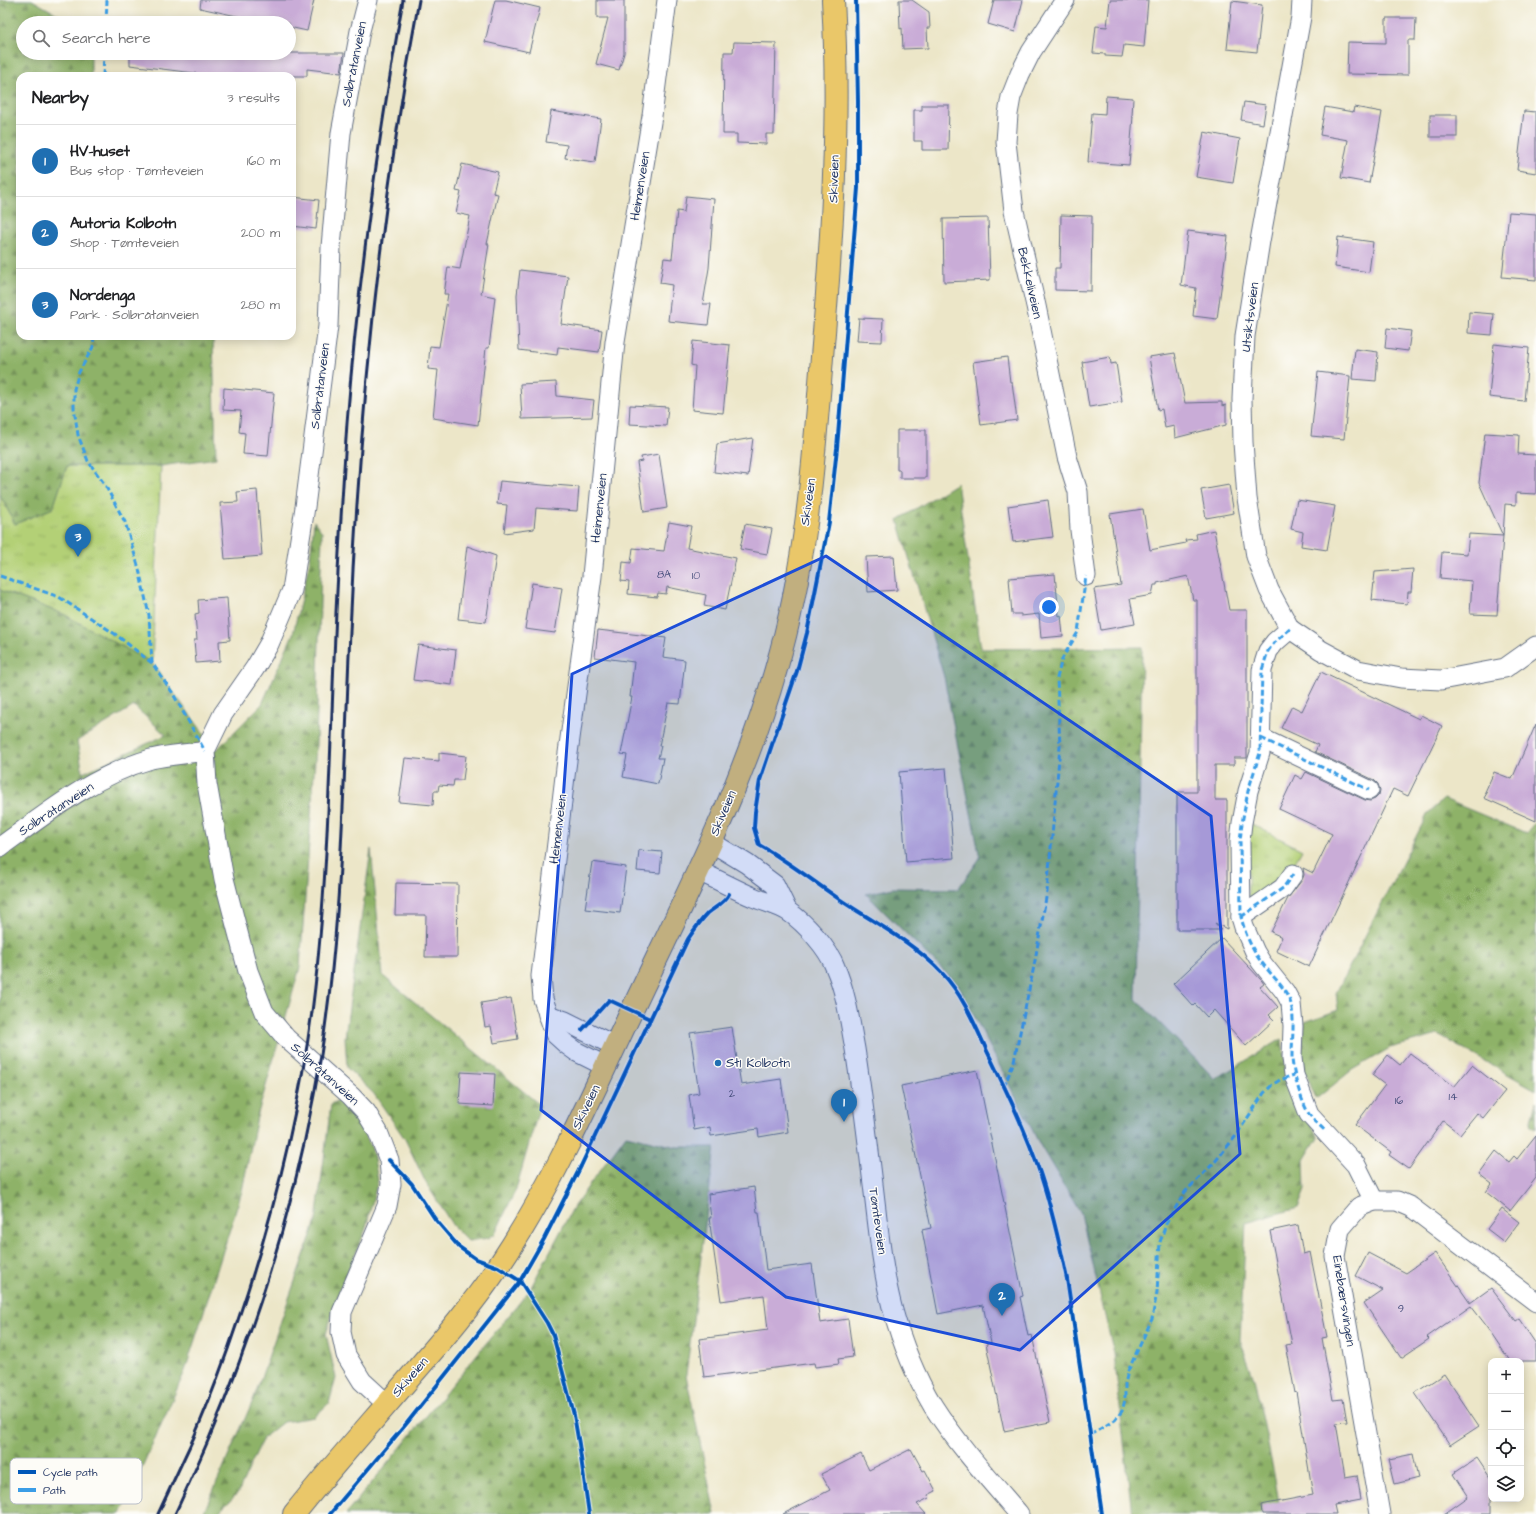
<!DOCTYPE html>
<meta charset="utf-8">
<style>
body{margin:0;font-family:"Architects Daughter",sans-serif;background:#f6f6f6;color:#202124}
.controls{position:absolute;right:12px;bottom:12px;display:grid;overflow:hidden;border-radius:8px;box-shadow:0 2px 10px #0003}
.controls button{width:36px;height:36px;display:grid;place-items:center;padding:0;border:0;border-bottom:1px solid #e0e0e0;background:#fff;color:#202124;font:20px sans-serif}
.you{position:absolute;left:1049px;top:607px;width:14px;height:14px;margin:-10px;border:3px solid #fff;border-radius:50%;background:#1a73e8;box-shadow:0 0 0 6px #1a73e833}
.badge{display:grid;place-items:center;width:26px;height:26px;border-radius:50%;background:#1f6fb2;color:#fff;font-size:13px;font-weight:700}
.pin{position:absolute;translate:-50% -33px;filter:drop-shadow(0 1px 2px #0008)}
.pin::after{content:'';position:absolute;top:21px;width:14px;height:12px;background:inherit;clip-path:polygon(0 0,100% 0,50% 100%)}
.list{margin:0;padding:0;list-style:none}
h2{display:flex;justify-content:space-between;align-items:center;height:52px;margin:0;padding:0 16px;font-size:17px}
h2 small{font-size:13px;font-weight:400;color:#757577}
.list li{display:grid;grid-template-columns:26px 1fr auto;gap:12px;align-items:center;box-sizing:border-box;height:72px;padding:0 16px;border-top:1px solid #e0e0e0}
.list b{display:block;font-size:15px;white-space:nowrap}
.list p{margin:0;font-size:13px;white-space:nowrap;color:#757577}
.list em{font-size:13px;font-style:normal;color:#757577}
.icon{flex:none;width:22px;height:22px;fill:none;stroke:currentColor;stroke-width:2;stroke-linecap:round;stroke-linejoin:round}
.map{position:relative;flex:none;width:1536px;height:1514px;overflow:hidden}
.search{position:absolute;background:#fff;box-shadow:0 2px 10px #0003;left:16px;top:16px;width:280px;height:44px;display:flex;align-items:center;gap:10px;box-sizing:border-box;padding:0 14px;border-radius:22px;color:#757577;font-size:15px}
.panel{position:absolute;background:#fff;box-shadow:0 2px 10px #0003;left:16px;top:72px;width:280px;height:268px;border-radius:12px}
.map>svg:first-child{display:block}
.grass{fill:url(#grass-tufts);stroke:#67806a}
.forest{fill:url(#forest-firs);stroke:#547062;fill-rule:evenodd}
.building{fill:#c9acd7}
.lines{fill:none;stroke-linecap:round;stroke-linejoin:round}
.minor-casing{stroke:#646f83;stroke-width:21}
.primary-casing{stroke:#646f83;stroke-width:24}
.minor{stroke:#fff;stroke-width:19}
.primary{stroke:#eac769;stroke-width:22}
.rail{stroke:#1b2f5e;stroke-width:3}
.quiet{stroke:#3b9de6;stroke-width:3;stroke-dasharray:6 3;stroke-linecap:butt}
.cycleway-casing{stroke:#fdfcf7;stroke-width:6}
.cycleway{stroke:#0057b8;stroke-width:4}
.marked{fill:#1d4ed8;fill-opacity:0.2;stroke:#1d4ed8;stroke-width:3;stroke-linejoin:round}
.poi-dot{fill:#1f6fb2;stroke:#fdfcf7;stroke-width:1.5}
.labels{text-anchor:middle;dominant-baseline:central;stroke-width:3;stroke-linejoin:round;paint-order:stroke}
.number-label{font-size:11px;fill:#464e7c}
.street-label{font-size:13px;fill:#1b2f5e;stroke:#fdfcf7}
.poi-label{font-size:13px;fill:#1b2f5e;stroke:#fdfcf7;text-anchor:start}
.key{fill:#fdfcf7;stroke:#b9bec9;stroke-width:1}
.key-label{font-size:11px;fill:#1b2f5e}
</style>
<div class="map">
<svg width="1536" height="1514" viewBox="0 0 1536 1514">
<defs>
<pattern id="grass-tufts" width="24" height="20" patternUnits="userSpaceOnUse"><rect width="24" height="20" fill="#b3d076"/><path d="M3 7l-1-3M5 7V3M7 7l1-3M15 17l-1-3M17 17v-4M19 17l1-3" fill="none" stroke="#99b368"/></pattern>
<pattern id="forest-firs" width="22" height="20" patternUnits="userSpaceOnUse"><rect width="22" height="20" fill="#8eb267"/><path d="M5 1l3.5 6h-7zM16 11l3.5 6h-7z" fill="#739158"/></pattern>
</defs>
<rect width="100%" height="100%" fill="#fdfcf7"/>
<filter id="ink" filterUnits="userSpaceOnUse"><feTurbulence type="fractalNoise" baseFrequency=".025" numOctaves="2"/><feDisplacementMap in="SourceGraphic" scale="8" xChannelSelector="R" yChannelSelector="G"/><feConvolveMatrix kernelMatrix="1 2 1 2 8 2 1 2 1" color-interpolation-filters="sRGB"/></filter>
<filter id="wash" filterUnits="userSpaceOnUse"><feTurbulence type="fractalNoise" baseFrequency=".012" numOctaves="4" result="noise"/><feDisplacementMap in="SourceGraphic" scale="16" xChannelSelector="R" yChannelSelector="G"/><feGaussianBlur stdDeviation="0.9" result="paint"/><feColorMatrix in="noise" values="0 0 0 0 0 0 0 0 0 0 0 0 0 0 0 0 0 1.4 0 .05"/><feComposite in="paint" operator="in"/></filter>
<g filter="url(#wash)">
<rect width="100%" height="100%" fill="#ece6c8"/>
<g class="grass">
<path d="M67,466H161L152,663L63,614L0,590V495L15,524L53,508Z"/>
<path d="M1248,822L1302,850L1291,869L1248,905Z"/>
</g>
<g class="forest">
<path d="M0,0H32L73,23H23V53H91V76H20V336H213L216,458L161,466H67L53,508L15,524L0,495Z"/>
<path d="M957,483L981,649L1142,647L1136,999L1215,1079L1282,1039L1287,1080L1318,1137L1304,1160L1305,1190L1298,1208L1246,1223L1240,1340L1255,1382L1274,1474L1281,1514H1132L1114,1354L1081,1214L1040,1145L959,986L866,894L893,888L958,889L980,858L944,677L898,520Z"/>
<path d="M314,521L322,532L316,746L300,967L257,1117L242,1191L185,1371L121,1514H0V590L63,614L152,663L216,750L262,704L293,634L310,560ZM134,706L166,735L83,773L77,741Z"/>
<path d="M1444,799L1526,833L1536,821V1017L1534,1020L1536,1026V1090L1438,1035L1390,1048L1352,1070L1316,1099L1301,1061L1305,1022L1338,1010L1336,993L1428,813Z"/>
<path d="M371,849L383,976L540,1105L516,1189L495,1234L488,1238L468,1241L453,1226L426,1183L405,1139L374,1094L347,1068L345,1037Z"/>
<path d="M338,1100L356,1116L372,1149L378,1180L365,1231L339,1292L326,1334L336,1378L329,1403L314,1417L283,1422L263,1438L238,1493L217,1514H203L254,1398L316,1221L331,1104Z"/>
<path d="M1536,1101V1129L1530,1125Z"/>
<path d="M626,1135L677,1147H715L686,1375L715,1514H346L529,1291L574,1206Z"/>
</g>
<g id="blocks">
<g class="building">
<path d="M201,0H314L307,31L289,27V23H269L200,8Z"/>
<path d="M495,0H506L540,8L529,52L485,42Z"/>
<path d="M597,0H624V53L619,70L596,64L608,18H597Z"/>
<path d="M899,0H912L929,12L930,28H927L928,48L903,49L902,28L900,29Z"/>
<path d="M994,0H1023L1015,32L988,24Z"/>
<path d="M1110,0H1148L1144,47L1124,45L1122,57L1105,56V54L1093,53L1096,26L1107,27Z"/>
<path d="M1232,1L1262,5L1257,52L1227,49Z"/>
<path d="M1386,18H1416L1415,40H1408V75L1347,74L1348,42L1386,43Z"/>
<path d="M734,42L776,43L774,134H766V144L737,143V134H723L724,52H733Z"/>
<path d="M130,53H344L341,73L307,69V76H218L130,65Z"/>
<path d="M1106,96L1133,98L1132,116H1133L1129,165L1088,162L1092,113L1105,114Z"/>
<path d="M1244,102L1266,105L1263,124L1241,120Z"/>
<path d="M922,105H949L948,150H922V141H914V110H922Z"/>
<path d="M1325,107L1353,112L1354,107L1382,112L1369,183L1341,178L1348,140L1320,135Z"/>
<path d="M551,111L601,119L595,162L565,158L567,145L546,142Z"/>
<path d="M1524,111L1536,112V173L1517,170Z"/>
<rect x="1430" y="115" width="27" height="22"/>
<path d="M1204,132L1240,139L1233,183L1196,177Z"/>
<path d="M462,164L498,172L493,193L498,194L487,244H489L481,294L495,297L489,348H486L478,425L433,418L438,370L428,369L430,346L439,347L448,294H444L448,267L460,269L470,216L456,213L461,192L456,191Z"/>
<path d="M686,196L714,199L709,268L703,304H711L708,325L668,321L672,285L660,283L664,258L672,259L677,211L684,212Z"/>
<path d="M292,197L319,200L316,229L292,226Z"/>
<path d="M1509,212L1536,214V280L1502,277Z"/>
<path d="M1061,215L1092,216L1091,291L1055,290V268H1060Z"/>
<path d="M988,218L990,280L944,282L943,219Z"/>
<path d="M1188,231L1228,236L1217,319L1193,316L1196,288L1181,285Z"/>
<path d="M1338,237L1373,242L1369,272L1335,267Z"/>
<path d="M520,270L568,276L561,324L602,330L599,352L558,347L557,355L519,350L517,295Z"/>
<path d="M1469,312L1494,314L1492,335L1468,333Z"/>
<path d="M859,318L883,319L882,342L857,341Z"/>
<path d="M1387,328L1411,331L1408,351L1385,348Z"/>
<path d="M693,341L730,345L723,413L692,410L695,366L691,365Z"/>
<path d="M1494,344L1529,348L1524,401L1489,397Z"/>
<path d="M1355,349L1378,352L1376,381L1352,379Z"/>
<path d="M1175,353L1185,403L1222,402V406L1226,405V425L1175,438L1174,426L1165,428L1162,409L1158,410L1149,357Z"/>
<path d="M1007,357L1010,382H1012L1017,420L981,425L973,362Z"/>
<path d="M1110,357L1111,364L1116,363L1122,402L1089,407L1082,362Z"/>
<path d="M1318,372L1350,376L1344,439L1311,436Z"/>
<path d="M556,382L557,396L594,400L592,417L522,419L520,384Z"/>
<path d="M224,388L274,393L268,456L243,454L245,433L239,432L241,411L223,410Z"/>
<path d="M630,405L668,407L666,426L629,424Z"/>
<path d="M897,430H926V478H900V470H897Z"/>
<path d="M1485,433L1519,435L1518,454L1536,455V494L1516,493V505L1505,504L1503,536L1479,483Z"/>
<path d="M753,438L748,476L714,472L717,444Z"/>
<path d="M659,454L667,508L644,512L637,462L642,461L641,457Z"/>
<path d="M500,481L554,486V485L579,487L577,511L536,508L534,529L504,533L507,505L497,504Z"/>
<path d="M1229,485L1234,513L1206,518L1201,490Z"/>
<path d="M257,490L262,556L225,559L220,503L238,502L237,492Z"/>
<path d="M1048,500L1053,537L1013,542L1008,506Z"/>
<path d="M1297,500L1335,506L1327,550L1301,546L1303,532L1291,529Z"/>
<path d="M1143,509L1150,550L1186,543L1185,540L1197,539L1196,534L1214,530L1229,610H1247V758H1234V765H1215V800H1227V929L1215,923L1221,930H1177V792H1197V600H1193L1188,576L1157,583V585H1154L1152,595L1130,599L1135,624L1101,630L1094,589L1121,585L1110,514Z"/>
<path d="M669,522L691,526L687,548L736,558L725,610L704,606L706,595L667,587L666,594L658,593L657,597L628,594L629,582L621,581L623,562L631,563L633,548L664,551Z"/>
<path d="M745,524L772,529L767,554L740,549Z"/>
<path d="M1469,534L1503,536L1497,615L1470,614L1472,581L1440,578L1442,552L1467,554Z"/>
<path d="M467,546L496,556L486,622L458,619Z"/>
<path d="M894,556L897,590L868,592L866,557Z"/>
<path d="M1413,569L1411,592H1408L1407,604L1372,600L1375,572Z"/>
<path d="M1055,574L1059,616L1061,615L1063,636L1041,638L1039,614L1021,616V614H1012L1009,578Z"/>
<path d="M532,583L562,588L555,633L525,629Z"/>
<path d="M227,598L230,640L219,641L220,661L196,663L194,640H197L195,614L199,613L198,600Z"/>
<path d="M598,630L666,638L663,657L685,660L680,704L668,703L659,746H661L658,758H663L658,784L623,777L627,755L621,754L632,697H630L634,662L595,657Z"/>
<path d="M418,645L456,650L452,685L413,680Z"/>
<path d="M1321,672L1419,719L1421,715L1442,726L1408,796L1393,789L1309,967L1276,951L1282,937L1271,932L1288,898L1302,880L1304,875L1303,868L1313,873L1332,834L1279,809L1295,775L1302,779L1306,772L1365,800L1370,801L1375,799L1379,795L1380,790L1378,784L1374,780L1315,752L1318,745L1281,728L1292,706L1302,711Z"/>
<path d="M1536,724V821L1484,798L1487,793L1485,792L1494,772L1512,779Z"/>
<path d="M439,753L466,756L463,780H454L453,786L439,785L438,791H434L433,805L399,802L405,758L439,761Z"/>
<path d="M946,768L954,858L906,862L899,772Z"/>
<path d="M639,850L662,852L660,873L637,871Z"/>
<path d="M592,862L626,867L620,913L585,909Z"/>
<path d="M396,883L458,884L457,957H425L426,915H395Z"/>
<path d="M1222,938L1262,981L1264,984L1260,987L1278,1007L1269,1015L1274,1020L1246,1046L1214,1010L1207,1017L1195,1004L1193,1006L1173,984Z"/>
<path d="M511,998L518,1039L494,1043L491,1026L485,1027L481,1003Z"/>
<path d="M732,1027L741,1085L781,1079L788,1132L759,1137L758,1129L711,1136L710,1127L694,1130L689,1095L699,1093L690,1033Z"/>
<path d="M1410,1053L1454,1087L1472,1065L1505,1091L1483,1118L1477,1113L1460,1134L1443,1121L1409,1169L1389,1155L1391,1152L1355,1125L1385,1085L1372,1075L1388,1055L1400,1065Z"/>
<path d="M977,1070L1023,1296L1020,1297L1028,1336L1032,1335L1050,1422L1004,1431L986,1344L991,1343L983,1305L938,1314L922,1230L931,1228L901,1086Z"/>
<path d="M461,1072L495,1074L493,1106L459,1104Z"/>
<path d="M1536,1135V1178L1510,1211L1486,1192L1492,1184L1479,1174L1496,1151L1509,1162L1514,1156L1517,1159Z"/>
<path d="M754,1187L757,1212H759L766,1270L812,1264L820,1323L848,1319L853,1357L838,1359L839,1364L815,1367L814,1363L704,1377L699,1339L768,1330L764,1295L721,1301L709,1218H711L708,1194Z"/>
<path d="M1502,1209L1519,1222L1504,1242L1487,1229Z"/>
<path d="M1298,1225L1303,1254L1310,1252L1327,1337L1322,1338L1333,1400L1343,1399L1347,1422L1336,1423L1345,1477L1357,1475L1361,1500L1334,1505L1336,1514H1262L1261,1505L1313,1495L1296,1392L1295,1393L1286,1345L1292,1344L1270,1231Z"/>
<path d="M1368,1253L1406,1273L1435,1253L1470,1303L1491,1288L1516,1321L1519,1319L1536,1344V1361H1510L1485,1324L1471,1306L1427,1337L1429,1339L1401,1358L1364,1303L1383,1290L1356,1276Z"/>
<path d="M1444,1374L1479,1426L1450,1445L1415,1393Z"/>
<path d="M911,1449L923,1471L925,1470L936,1491L928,1495L929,1498L917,1504L926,1514H783L830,1490L821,1474L861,1454L869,1470Z"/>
<path d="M1413,1454L1418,1478L1395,1484L1389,1459Z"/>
<path d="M1477,1458L1491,1479V1514H1444L1468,1497L1453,1474Z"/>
</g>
</g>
</g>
<g filter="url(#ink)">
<use href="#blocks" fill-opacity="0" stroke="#646f83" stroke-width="1"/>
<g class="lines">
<g class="minor-casing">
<g id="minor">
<path d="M368,0L360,31L341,133L331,247L328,326L305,507L292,590L269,644L255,668L223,714L205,751L207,784L224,879L248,971L264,1012L286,1038L351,1096L366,1112L378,1132L389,1160L391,1184L387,1206L342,1312L341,1332L346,1355L362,1381L387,1404"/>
<path d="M1065,0L1031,52L1020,74L1011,97L1008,114L1006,142L1014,211L1036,306L1067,457L1078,492L1080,530L1086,576"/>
<path d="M1302,0L1301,17L1260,241L1245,336L1242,399L1243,442L1247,498L1256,556L1269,590L1290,629L1321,650L1358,670L1401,678L1441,680L1505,668L1536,646"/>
<path d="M1290,629L1275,642L1268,651L1262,670L1260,753L1248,791L1242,823L1240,841L1241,917L1244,927L1255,952L1261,962L1285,992L1291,1003L1293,1026L1292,1058L1294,1075L1309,1114L1356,1165L1374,1201"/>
<path d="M1261,738L1369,790"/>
<path d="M711,842L747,864L775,885L787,910"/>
<path d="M0,847C47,813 94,775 151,759C168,755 188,754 205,751"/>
<path d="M698,871C717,879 734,889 753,897C764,902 779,905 789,912C805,923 828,948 835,967C846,992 850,1022 855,1049C863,1099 869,1150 875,1201C879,1236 883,1272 892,1307C901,1340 915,1376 933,1406C958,1445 989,1479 1019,1514"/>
<path d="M1241,917L1283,888L1293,874"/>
<path d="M548,1015L565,1021L615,1046"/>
<path d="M605,1066L577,1052L566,1044L555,1034L543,999L541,976L566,768L592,576L615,342L652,116L667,0"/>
<path d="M1380,1514L1335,1256L1340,1229L1359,1207L1374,1201H1397L1411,1207L1536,1302"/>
</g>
</g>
<g class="primary-casing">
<path id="primary" d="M294,1514C332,1466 373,1421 412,1375C443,1339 474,1303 500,1264C553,1185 593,1092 634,1006C686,896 743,786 776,669C806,568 814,462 822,357C832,238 840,119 833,0"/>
</g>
<use href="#minor" class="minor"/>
<use href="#primary" class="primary"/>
<g class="rail">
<path d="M158,1514C170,1488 182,1463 194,1437C210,1399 225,1359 238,1320C273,1218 299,1112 313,1004C326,899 329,792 333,686C336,599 341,511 347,423C358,281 378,140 403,0"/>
<path d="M175,1514C187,1488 199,1462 210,1436C256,1327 292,1212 314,1095C343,943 343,787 350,632C359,420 380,208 419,0"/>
</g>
<g class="quiet">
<path d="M106,23L107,0"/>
<path d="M103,76L104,53"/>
<path d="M94,336L93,347L79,372L74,389V408L78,435L88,461L105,485L125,522L139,569L149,615L152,663"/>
<path d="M0,576L59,597L115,634L152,663L172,692L205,751"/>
<path d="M1290,629L1275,642L1268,651L1262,670L1260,753L1248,791L1242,823L1240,841L1241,917C1245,933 1252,951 1263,964C1272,976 1287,989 1291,1004C1295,1020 1292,1039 1292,1056C1292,1071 1301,1101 1309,1114C1313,1120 1321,1126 1326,1132"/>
<path d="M1261,738L1369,790"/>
<path d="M1241,917L1283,888L1293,874"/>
<path d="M1004,1087L1014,1061L1034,966L1047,892L1060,747L1057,678L1062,659L1078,632L1086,576"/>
<path d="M1090,1435L1115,1420L1122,1411L1125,1400V1384L1128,1371L1152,1319L1157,1292L1160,1242L1166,1224L1185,1192L1214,1163L1235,1137L1264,1093L1272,1085L1280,1080L1294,1075"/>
</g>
<g class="cycleway-casing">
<g id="cycleway">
<path d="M856,0L858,101V188L837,448L829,522L807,633L797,671L760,780L755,812L754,828L759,845C788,861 814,882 842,901C875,923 914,943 942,973C963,995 975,1025 987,1051C1007,1092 1027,1133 1041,1176C1052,1210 1060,1245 1067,1279L1102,1514"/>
<path d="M582,1030L609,1000L650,1019"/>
<path d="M389,1160L412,1184L435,1219L459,1247L476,1259L498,1267L520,1281L547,1323L553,1335L574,1415L579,1444L589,1514"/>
<path d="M330,1514L407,1423L520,1281L544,1239L581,1166L688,939C694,930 700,921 708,913C715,907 725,903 729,894"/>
</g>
</g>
<use href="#cycleway" class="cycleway"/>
</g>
</g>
<path class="marked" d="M826,556L1211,816L1240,1154L1020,1350L786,1297L541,1110L572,674Z"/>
<circle class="poi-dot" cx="718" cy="1063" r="4"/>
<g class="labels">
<g class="number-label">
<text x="664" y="574">8A</text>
<text x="696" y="575">10</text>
<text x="732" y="1093">2</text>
<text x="1453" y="1096">14</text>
<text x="1399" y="1100">16</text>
<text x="1401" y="1308">9</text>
</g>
<g class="street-label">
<text transform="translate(354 64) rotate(-79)">Solbråtanveien</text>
<text transform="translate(834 179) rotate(-88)">Skiveien</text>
<text transform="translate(640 186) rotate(-81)">Heimenveien</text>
<text transform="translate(1030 283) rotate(77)">Bekkeliveien</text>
<text transform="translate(1250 317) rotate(-83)">Utsiktsveien</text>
<text transform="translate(320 386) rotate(-83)">Solbråtanveien</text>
<text transform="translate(808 502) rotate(-82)">Skiveien</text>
<text transform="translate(599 508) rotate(-84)">Heimenveien</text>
<text transform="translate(56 809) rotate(-33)">Solbråtanveien</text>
<text transform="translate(723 813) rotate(-67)">Skiveien</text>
<text transform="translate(558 829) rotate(-83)">Heimenveien</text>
<text transform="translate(325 1074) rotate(42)">Solbråtanveien</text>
<text transform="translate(586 1107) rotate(-64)">Skiveien</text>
<text transform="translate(878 1221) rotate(82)">Tømteveien</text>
<text transform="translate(1344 1301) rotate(81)">Einebærsvingen</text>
<text transform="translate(410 1377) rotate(-49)">Skiveien</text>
</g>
<g class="poi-label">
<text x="726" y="1063">St1 Kolbotn</text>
</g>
</g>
<rect x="10" y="1458" width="132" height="46" rx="6" class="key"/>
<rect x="18" y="1470" width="18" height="4" fill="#0057b8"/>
<rect x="18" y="1488" width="18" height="4" fill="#3b9de6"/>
<g class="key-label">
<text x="43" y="1476">Cycle path</text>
<text x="43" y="1494">Path</text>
</g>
</svg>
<div class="controls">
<button>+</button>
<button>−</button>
<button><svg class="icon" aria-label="locate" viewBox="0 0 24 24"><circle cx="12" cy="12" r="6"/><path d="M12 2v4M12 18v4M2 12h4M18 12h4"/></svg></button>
<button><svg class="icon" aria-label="layers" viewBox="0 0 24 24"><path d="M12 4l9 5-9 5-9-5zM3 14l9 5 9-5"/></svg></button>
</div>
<div class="you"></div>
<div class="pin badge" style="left:844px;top:1122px">1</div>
<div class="pin badge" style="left:1002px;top:1316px">2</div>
<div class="pin badge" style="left:78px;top:557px">3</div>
<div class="search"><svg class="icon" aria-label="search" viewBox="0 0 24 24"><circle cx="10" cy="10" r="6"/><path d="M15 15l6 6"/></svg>Search here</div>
<section class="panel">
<h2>Nearby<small>3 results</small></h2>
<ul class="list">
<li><span class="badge">1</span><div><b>HV-huset</b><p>Bus stop · Tømteveien</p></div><em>160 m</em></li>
<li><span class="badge">2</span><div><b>Autoria Kolbotn</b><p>Shop · Tømteveien</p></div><em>200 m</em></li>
<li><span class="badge">3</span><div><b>Nordenga</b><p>Park · Solbråtanveien</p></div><em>280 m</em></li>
</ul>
</section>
</div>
